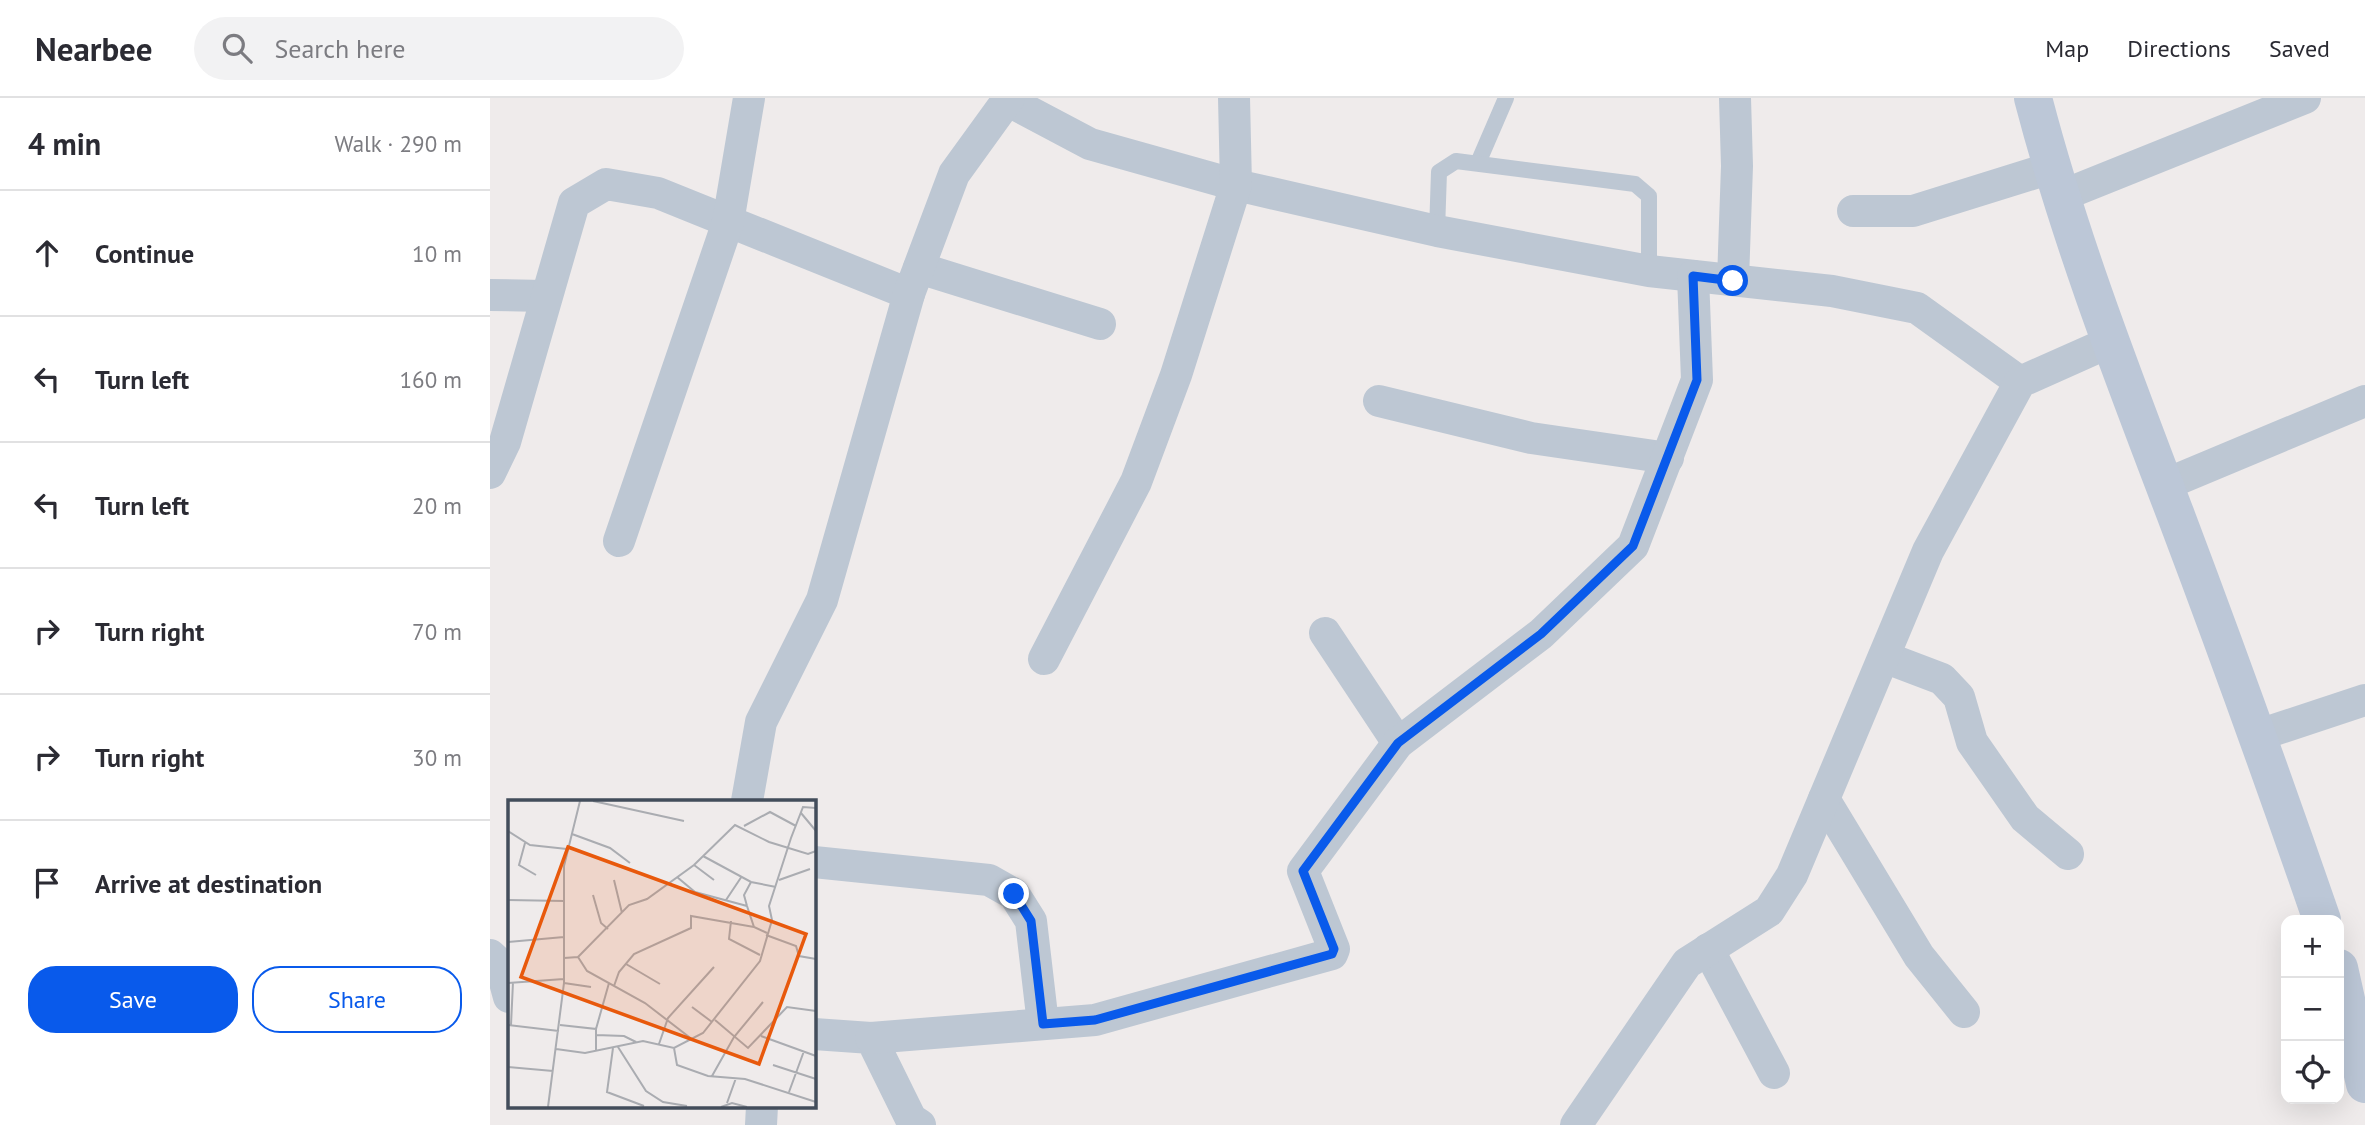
<!DOCTYPE html>
<meta charset="utf-8">
<style>
body{margin:0;font-family:"PT Sans",sans-serif;background:#f2f2f3;color:#2b2b33}
.controls{position:absolute;right:21px;bottom:21px;display:grid;overflow:hidden;border-radius:14px;box-shadow:0 7px 28px #0002}
.controls button{width:63px;height:63px;display:grid;place-items:center;padding:0;border:0;border-bottom:2px solid #e1e1e2;background:#fff;color:#2b2b33;font:35px sans-serif}
.stop{position:absolute;width:21px;height:21px;margin:-16px;border:5px solid #095aeb;border-radius:50%;background:#fff}
.stop.end{background:#095aeb;border-color:#fff;box-shadow:0 2px 7px #0008}
.list{margin:0;padding:0;list-style:none}
h2{display:flex;justify-content:space-between;align-items:center;height:91px;margin:0;padding:0 28px;font-size:30px}
h2 small{font-size:23px;font-weight:400;color:#7c7c81}
.list li{display:grid;grid-template-columns:46px 1fr auto;gap:21px;align-items:center;box-sizing:border-box;height:126px;padding:0 28px;border-top:2px solid #e1e1e2}
.list b{display:block;font-size:26px;white-space:nowrap}
.list em{font-size:23px;font-style:normal;color:#7c7c81}
.actions{display:flex;gap:14px;padding:21px 28px}
.actions a{flex:1;padding:16px 0;border:2px solid #095aeb;border-radius:28px;text-align:center;font-size:24px;color:#095aeb}
.actions .main{background:#095aeb;color:#fff}
.icon{flex:none;width:38px;height:38px;fill:none;stroke:currentColor;stroke-width:2;stroke-linecap:round;stroke-linejoin:round}
.map{position:relative;flex:none;width:1875px;height:1027px;overflow:hidden}
header{display:flex;align-items:center;gap:42px;box-sizing:border-box;height:98px;padding:0 35px;background:#fff;border-bottom:2px solid #e1e1e2}
header strong{font-size:33px}
nav{display:flex;gap:38px;margin-inline-start:auto;font-size:24px}
.search{width:490px;height:63px;background:#f2f2f3;display:flex;align-items:center;gap:18px;box-sizing:border-box;padding:0 24px;border-radius:38px;color:#7c7c81;font-size:26px}
main{display:flex}
aside{flex:1;background:#fff}
.map>svg:first-child{display:block}
.lines{fill:none;stroke-linecap:round;stroke-linejoin:round}
.service{stroke:#bdc7d3;stroke-width:16}
.minor{stroke:#bdc7d3;stroke-width:32}
.secondary{stroke:#bcc7d7;stroke-width:38}
.route{stroke:#095aeb;stroke-width:9}
.inset-road{fill:none;stroke:#aaacb1;stroke-width:2}
.view{fill:#e8590c;fill-opacity:0.15;stroke:#e8590c;stroke-width:3.5}
.inset-edge{fill:none;stroke:#434d5b;stroke-width:3.5}
</style>
<header>
<strong>Nearbee</strong>
<div class="search"><svg class="icon" aria-label="search" viewBox="0 0 24 24"><circle cx="10" cy="10" r="6"/><path d="M15 15l6 6"/></svg>Search here</div>
<nav><a>Map</a><a>Directions</a><a>Saved</a></nav>
</header>
<main>
<aside>
<h2>4 min<small>Walk · 290 m</small></h2>
<ul class="list">
<li><svg class="icon" aria-label="ahead" viewBox="0 0 24 24"><path d="M12 20V5M6 11l6-6 6 6"/></svg><div><b>Continue</b></div><em>10 m</em></li>
<li><svg class="icon" aria-label="left" viewBox="0 0 24 24"><path d="M17 20v-9H6M10 6l-5 5 5 5"/></svg><div><b>Turn left</b></div><em>160 m</em></li>
<li><svg class="icon" aria-label="left" viewBox="0 0 24 24"><path d="M17 20v-9H6M10 6l-5 5 5 5"/></svg><div><b>Turn left</b></div><em>20 m</em></li>
<li><svg class="icon" aria-label="right" viewBox="0 0 24 24"><path d="M7 20v-9h11M14 6l5 5-5 5"/></svg><div><b>Turn right</b></div><em>70 m</em></li>
<li><svg class="icon" aria-label="right" viewBox="0 0 24 24"><path d="M7 20v-9h11M14 6l5 5-5 5"/></svg><div><b>Turn right</b></div><em>30 m</em></li>
<li><svg class="icon" aria-label="arrive" viewBox="0 0 24 24"><path d="M6 21V4h12l-3 4 3 4H6"/></svg><div><b>Arrive at destination</b></div></li>
</ul>
<div class="actions"><a class="main">Save</a><a>Share</a></div>
</aside>
<div class="map">
<svg width="1875" height="1027" viewBox="0 0 1875 1027">
<rect width="100%" height="100%" fill="#efebeb"/>
<g class="lines">
<g class="service">
<path d="M988,65L1016,0"/>
<path d="M947,133L949,74L966,63L1145,86L1159,98V173"/>
</g>
<g class="minor">
<path d="M517,2L600,46L746,87L947,133L1159,173L1342,193L1427,210L1530,284"/>
<path d="M1571,98L1815,0"/>
<path d="M1363,113H1423L1561,70"/>
<path d="M429,170L610,226"/>
<path d="M1243,182L1247,68L1245,0"/>
<path d="M0,197L55,198"/>
<path d="M889,303L1041,340L1178,360"/>
<path d="M0,375L15,344L84,105L116,86L168,95L419,196"/>
<path d="M1674,387L1875,303"/>
<path d="M129,443L238,124L259,0"/>
<path d="M835,535L908,645"/>
<path d="M1394,559L1452,581L1469,599L1482,644L1535,720L1578,756"/>
<path d="M554,561L646,384L686,277L746,87L744,0"/>
<path d="M1769,637L1875,602"/>
<path d="M1334,701L1429,858L1474,914"/>
<path d="M257,703L271,624L332,502L419,196L464,76L519,0"/>
<path d="M324,764L499,782L524,796L541,823L553,926"/>
<path d="M1218,851L1284,975"/>
<path d="M0,857L10,866L19,899"/>
<path d="M324,936L381,940L421,1021L430,1027"/>
<path d="M381,940L605,922L842,856L844,851L813,773L908,645L1051,536L1143,448L1207,282L1203,178"/>
<path d="M271,1027L272,1008"/>
<path d="M1086,1027L1197,865L1279,813L1302,777L1438,453L1530,284L1620,244"/>
</g>
<g class="secondary">
<path d="M1543,0C1580,142 1633,278 1685,415C1736,550 1785,686 1832,822"/>
<path d="M1849,870L1875,986"/>
</g>
</g>
<g class="lines">
<path class="route" d="M524,796L541,823L553,926L605,922L842,856L844,851L813,773L908,645L1051,536L1143,448L1207,282L1203,178L1243,183"/>
</g>
<g transform="translate(18 702)">
<rect width="308" height="308" fill="#efebeb"/>
<path class="inset-road" d="M85,1L176,21M293,13L308,31M236,26L262,12L288,26M0,31L22,45L59,49M64,34L102,48L122,63M17,43L11,65L28,75M195,56L243,82L268,87M186,65L206,80M169,77L187,92L239,106M106,80L114,113M271,80L302,69M243,82L236,95L239,106L246,127L259,133M85,95L93,123L100,129M0,100L56,101M218,100L234,76M223,121L221,139L252,155M258,135L288,146L291,156L308,159M0,142L56,137M70,157L79,171L137,203L185,240M56,158L70,157L121,105L139,99L186,65L227,25L261,42L300,54L308,51M118,164L152,184M0,183L56,179M56,183L83,187M106,186L111,172L126,154L183,128V116L246,127M184,207L204,222M207,220L240,248L279,207L308,211M0,225L51,231M3,225L5,182M52,225L88,229V251M88,229L101,183M88,235L116,236L128,242M253,236L308,256M151,244L160,218L206,167M110,247L138,291L155,302L179,306M105,248L99,292L136,306M166,248L169,265L200,276L237,279L308,302M48,249L77,253L135,241L166,248L195,233L252,161L264,120L261,106L283,38L295,7L308,8M265,265L308,279M0,267L45,271M204,276L226,237L255,202M281,292L296,251M219,303L228,278M40,307L56,183V66L72,1M213,307L224,303L239,307"/>
<path class="view" d="M60,47L298,134L251,264L13,177Z"/>
<rect width="308" height="308" class="inset-edge"/>
</g>
</svg>
<div class="controls">
<button>+</button>
<button>−</button>
<button><svg class="icon" aria-label="locate" viewBox="0 0 24 24"><circle cx="12" cy="12" r="6"/><path d="M12 2v4M12 18v4M2 12h4M18 12h4"/></svg></button>
</div>
<div class="stop" style="left:1243px;top:183px"></div>
<div class="stop end" style="left:524px;top:796px"></div>
</div>
</main>
